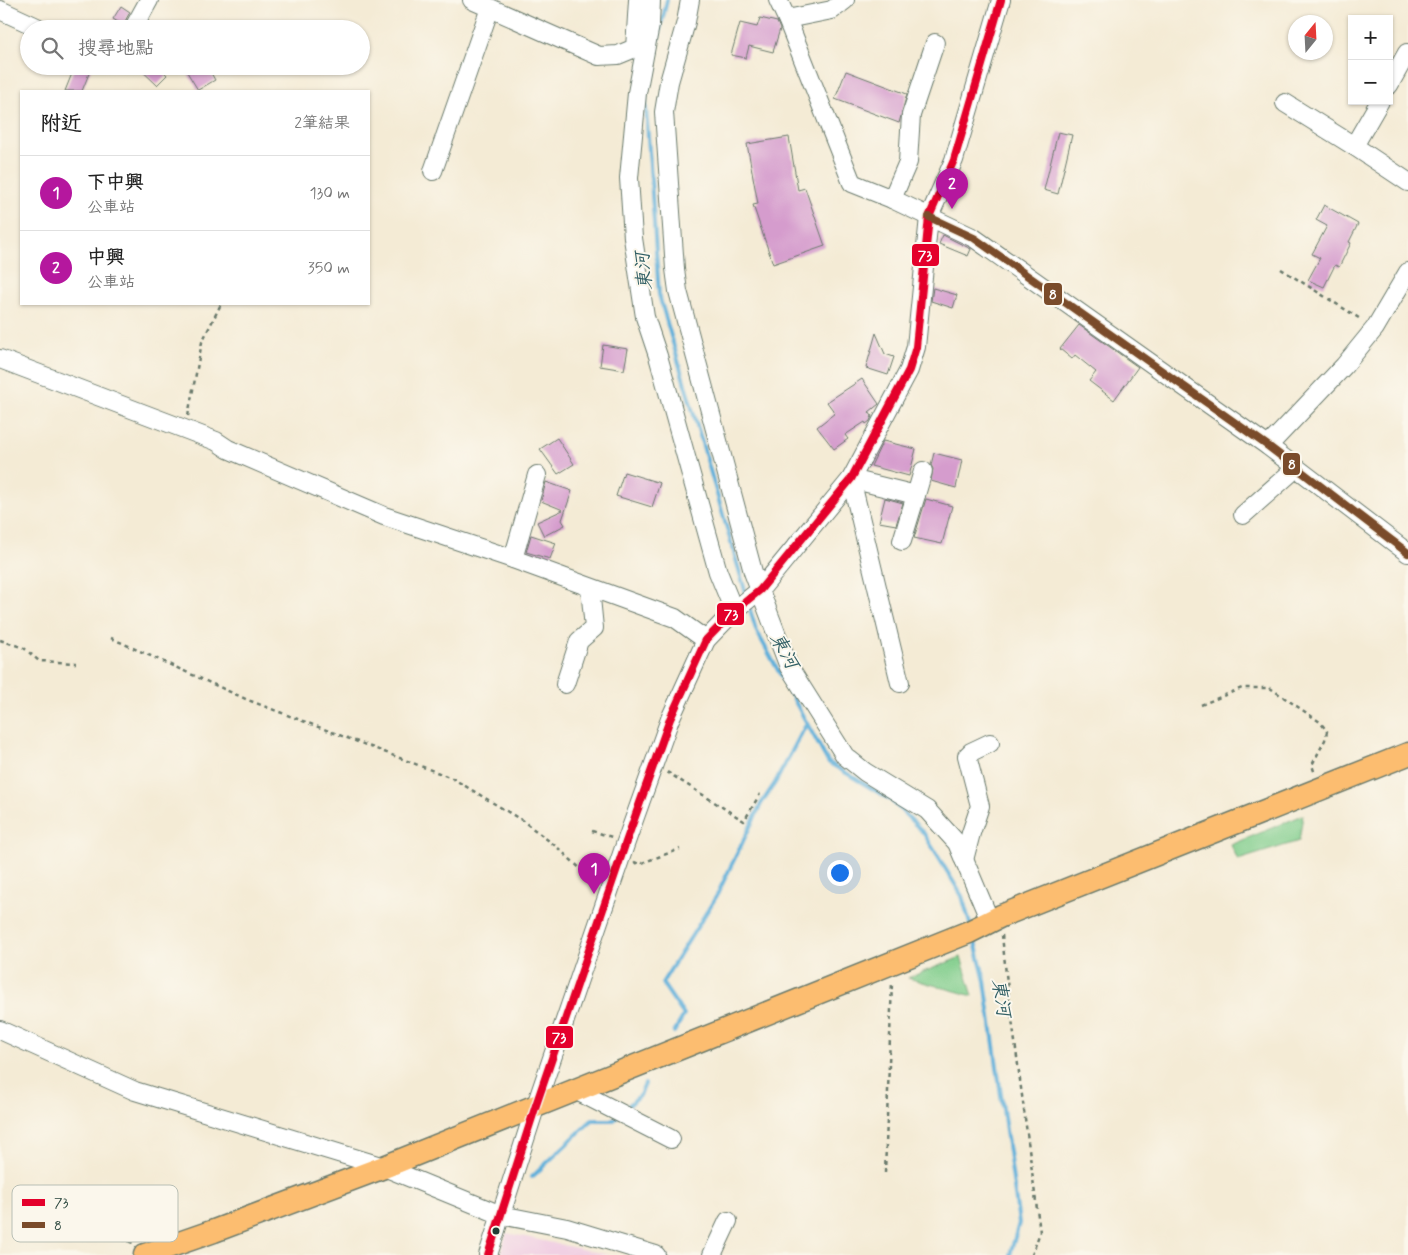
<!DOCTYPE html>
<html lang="zh-TW">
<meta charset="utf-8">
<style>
body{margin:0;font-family:Mynerve,"LXGW WenKai TC",sans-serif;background:#f2f2f2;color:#222}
.controls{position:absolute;right:15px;top:15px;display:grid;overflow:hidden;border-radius:0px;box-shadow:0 1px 4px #0004}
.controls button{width:45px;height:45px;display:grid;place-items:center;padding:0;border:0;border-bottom:1px solid #e0e0e0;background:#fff;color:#222;font:25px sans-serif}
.compass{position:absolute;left:1288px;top:15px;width:45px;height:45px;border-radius:50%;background:#fff;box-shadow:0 1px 4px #0004;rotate:18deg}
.you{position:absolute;left:839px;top:872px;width:18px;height:18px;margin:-12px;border:4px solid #fff;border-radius:50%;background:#1a73e8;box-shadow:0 0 0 8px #1a73e833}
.badge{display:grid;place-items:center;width:32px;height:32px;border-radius:50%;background:#b5179e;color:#fff;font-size:16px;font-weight:700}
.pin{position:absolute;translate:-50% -41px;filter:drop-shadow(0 1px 2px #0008)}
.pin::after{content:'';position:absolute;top:26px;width:18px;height:15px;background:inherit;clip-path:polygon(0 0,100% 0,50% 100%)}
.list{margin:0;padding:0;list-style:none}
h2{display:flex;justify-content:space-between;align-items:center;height:65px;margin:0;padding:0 20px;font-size:21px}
h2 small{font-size:16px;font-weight:400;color:#767676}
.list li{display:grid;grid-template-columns:32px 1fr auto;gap:15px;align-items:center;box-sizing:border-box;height:75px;padding:0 20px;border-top:1px solid #e0e0e0}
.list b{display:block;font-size:19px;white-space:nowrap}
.list p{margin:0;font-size:16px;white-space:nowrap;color:#767676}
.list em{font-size:16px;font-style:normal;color:#767676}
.icon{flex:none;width:28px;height:28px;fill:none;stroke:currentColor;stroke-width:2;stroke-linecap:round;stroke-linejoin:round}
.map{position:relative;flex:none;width:1408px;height:1255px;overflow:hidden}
.search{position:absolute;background:#fff;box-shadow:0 1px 4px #0004;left:20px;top:20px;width:350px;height:55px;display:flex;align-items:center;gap:12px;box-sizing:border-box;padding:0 18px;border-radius:28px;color:#767676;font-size:19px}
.panel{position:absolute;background:#fff;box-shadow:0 1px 4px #0004;left:20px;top:90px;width:350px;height:215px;border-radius:0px}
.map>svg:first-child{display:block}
.built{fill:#f1d0e3}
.green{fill:#82ce8d;stroke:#508660}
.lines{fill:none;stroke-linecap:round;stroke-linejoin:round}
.stream{stroke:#60b0da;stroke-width:4}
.building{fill:#d59ccd}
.minor-casing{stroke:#6a7a6c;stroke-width:20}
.major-casing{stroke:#6a7a6c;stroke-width:25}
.path{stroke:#6a7a6c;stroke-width:2.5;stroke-dasharray:4 4;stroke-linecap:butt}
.minor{stroke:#fff;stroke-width:18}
.major{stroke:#fcbd6f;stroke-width:22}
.bus-1-casing{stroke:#fbf7ec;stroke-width:11}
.bus-2-casing{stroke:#fbf7ec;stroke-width:11}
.bus-1{stroke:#e4002b;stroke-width:8}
.bus-2{stroke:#7a4b2a;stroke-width:8}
.bus-dot{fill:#1f3d34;stroke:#fbf7ec;stroke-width:2}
.labels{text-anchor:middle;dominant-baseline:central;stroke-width:4;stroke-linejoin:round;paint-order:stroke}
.water-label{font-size:19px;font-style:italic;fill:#326066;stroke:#fbf7ec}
.key{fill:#fbf7ec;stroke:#b9bfb5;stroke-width:1}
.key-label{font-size:14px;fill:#1f3d34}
.line-badge{stroke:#fbf7ec;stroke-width:2}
.badge-label{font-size:14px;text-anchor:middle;font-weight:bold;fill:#fff}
</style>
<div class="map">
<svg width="1408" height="1255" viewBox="0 0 1408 1255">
<rect width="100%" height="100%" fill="#fbf7ec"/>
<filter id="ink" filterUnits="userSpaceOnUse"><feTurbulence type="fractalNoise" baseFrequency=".02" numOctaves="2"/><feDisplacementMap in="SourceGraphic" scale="10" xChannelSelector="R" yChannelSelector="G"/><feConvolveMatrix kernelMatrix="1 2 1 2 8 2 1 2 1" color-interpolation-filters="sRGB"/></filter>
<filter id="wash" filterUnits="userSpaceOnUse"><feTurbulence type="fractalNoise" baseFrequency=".0096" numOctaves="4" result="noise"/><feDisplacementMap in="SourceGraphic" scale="20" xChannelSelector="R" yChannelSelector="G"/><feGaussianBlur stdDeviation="1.12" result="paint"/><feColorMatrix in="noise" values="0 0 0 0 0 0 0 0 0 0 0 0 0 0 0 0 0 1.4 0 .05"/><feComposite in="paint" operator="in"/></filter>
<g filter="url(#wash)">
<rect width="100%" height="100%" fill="#f4ebd5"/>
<path class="built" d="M507,1233L609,1255H500Z"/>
<g class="green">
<path d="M1303,815L1299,841L1238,860L1231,845Z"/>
<path d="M961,957L973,996L908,978Z"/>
</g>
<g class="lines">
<g class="stream">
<path d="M667,0L645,93L659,295L746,594"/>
<path d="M749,606L756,630L828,762L891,800L923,832L962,896L970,924"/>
<path d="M974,938L985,981L1019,1223L1010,1255"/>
<path d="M674,1032L684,1015L662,983L716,897L761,804L775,783L807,723"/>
<path d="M625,1109L640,1095L645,1084"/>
<path d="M532,1177L592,1120H614L617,1117"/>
</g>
</g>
<g id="blocks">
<g class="building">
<path d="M121,6L130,12L123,25L113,19Z"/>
<path d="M760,18L777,22L780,29L773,52L749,46L746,58L731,55L740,23L757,27Z"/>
<path d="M75,66H92L82,91H65Z"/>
<path d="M137,66H159L167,75L157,85Z"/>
<path d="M197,66H207L215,80L198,90L187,72Z"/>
<path d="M846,71L907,94L899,123L835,99Z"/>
<path d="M1058,132L1072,135L1058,194L1044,190Z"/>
<path d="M789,137L798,190L805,188L825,246L773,264L753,205L758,204L747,144Z"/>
<path d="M1324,205L1358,224L1349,242L1351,243L1339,267L1335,265L1324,287L1308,280L1320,258L1312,254L1327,226L1316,220Z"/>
<path d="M943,235L971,249L968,256L939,244Z"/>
<path d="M933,288L957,295L953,308L931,301Z"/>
<path d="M1079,325L1138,367L1114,400L1089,381L1096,372L1075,355L1072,359L1060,349Z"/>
<path d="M876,333L885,354L894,357L888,375L866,368Z"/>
<path d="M603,345L628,349L624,370L600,366Z"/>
<path d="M862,379L879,404L869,412L872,416L870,421L866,424L865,422L845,435L848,439L834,449L817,427L835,413L827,402Z"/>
<path d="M557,438L574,464L558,474L540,449Z"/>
<path d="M883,441L916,449L909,476L871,466Z"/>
<path d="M934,453L962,460L956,488L931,481L933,469L931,465Z"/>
<path d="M624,472L660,483L652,507L616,496Z"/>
<path d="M546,482L572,491L562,520L565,525L544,536L537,522L563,510L541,501Z"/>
<path d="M885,498L903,503L896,525L879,522Z"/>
<path d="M926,499L952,506L942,544L914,538Z"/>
<path d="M531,535L556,543L550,559L526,552Z"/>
</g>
</g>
</g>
<g filter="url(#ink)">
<use href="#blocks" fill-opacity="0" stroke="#6a7a6c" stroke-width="1"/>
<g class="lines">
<g class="minor-casing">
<g id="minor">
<path d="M472,0L599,56L618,55L635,48L638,0"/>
<path d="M651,0L650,25L637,93L629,178L633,238L645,317L658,356L718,572L734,611"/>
<path d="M690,0L686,22L669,82L664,112L675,269L678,291L753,572L789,667L845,756L865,772L927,810L957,843L990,921"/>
<path d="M778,0L787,19L852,183L892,199L974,238L1268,446L1408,553"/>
<path d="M0,10L41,29"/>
<path d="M787,19L832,10L845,0"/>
<path d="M133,29L149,0"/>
<path d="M1389,85L1407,53"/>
<path d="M1285,103L1354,146L1408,182"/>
<path d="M1354,146L1380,101"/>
<path d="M433,171L490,8"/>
<path d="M892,199L908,162L911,115L935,43"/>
<path d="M0,359L216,441L228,449L384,516L513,559L675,618L706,640"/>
<path d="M1268,446L1344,366L1375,328L1408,272"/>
<path d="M916,495L923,471"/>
<path d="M1243,515L1296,468"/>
<path d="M513,559L537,475"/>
<path d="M900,683L851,479L916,495L902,541"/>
<path d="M565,684L579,641L594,628L590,588"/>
<path d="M964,860L971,833L980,806L967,756L971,752L990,743"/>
<path d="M0,1030L135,1091L384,1167L501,1215L567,1228L656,1255"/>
<path d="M575,1090L671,1139"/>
<path d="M488,1255L536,1105L626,842L670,719L706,640L734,611L760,590L851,479L909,370L916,347L929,217L954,160L1001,0"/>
<path d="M712,1255L728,1221"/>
</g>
</g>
<g class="major-casing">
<path id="major" d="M145,1255L214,1231L384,1167L969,932L1001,916L1408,754"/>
</g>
<g class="path">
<path d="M1281,269L1362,320"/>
<path d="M188,416L202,342L221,304"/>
<path d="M111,638L248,700L452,778L523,821L557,847L597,884"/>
<path d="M0,640L24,648L39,661L76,663"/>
<path d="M1201,705L1242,688H1270L1320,722L1327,731L1325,740L1312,765L1315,774"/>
<path d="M667,772L744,821L760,794"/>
<path d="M592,831L612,837"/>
<path d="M634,862L639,864L680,849"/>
<path d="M1002,935L1006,974L1040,1232L1032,1255"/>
<path d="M885,1173L892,982"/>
<path d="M30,1209L133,1243"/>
</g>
<use href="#minor" class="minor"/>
<use href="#major" class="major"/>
<g class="bus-1-casing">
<path id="bus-1" d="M488,1255L536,1105L626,842L670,719L706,640L734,611L760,590L851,479L909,370L916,347L929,217L954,160L1001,0"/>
</g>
<g class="bus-2-casing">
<path id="bus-2" d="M929,217L974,238L1268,446L1408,553"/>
</g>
<use href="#bus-1" class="bus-1"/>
<use href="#bus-2" class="bus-2"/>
</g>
</g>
<circle class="bus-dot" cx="496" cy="1231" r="4.5"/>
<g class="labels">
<g class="water-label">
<text transform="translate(644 271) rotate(-95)">東河</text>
<text transform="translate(784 651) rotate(61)">東河</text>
<text transform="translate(1001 998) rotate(81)">東河</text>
</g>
</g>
<rect x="12" y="1185" width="166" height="57" rx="8" class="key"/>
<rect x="22" y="1199" width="23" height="7" fill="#e4002b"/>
<rect x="22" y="1222" width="23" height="6" fill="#7a4b2a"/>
<g class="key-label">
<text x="54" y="1207">73</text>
<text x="54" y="1230">8</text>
</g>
<g class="line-badge">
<rect x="911" y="243" width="29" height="24" rx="5" fill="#e4002b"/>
<rect x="1043" y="282" width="20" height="24" rx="5" fill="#7a4b2a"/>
<rect x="1282" y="452" width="19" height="24" rx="5" fill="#7a4b2a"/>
<rect x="716" y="602" width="29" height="24" rx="5" fill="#e4002b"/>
<rect x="545" y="1025" width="29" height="24" rx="5" fill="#e4002b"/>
</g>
<g class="badge-label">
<text x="925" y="260">73</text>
<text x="1053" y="299">8</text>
<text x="1292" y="469">8</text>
<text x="731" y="619">73</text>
<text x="559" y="1042">73</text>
</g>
</svg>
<div class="controls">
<button>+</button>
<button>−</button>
</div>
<svg class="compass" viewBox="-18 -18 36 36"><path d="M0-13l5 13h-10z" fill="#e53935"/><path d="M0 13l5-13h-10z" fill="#767676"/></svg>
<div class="you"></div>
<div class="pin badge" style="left:594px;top:894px">1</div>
<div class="pin badge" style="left:952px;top:209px">2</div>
<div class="search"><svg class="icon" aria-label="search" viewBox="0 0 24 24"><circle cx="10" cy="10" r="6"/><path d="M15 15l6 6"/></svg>搜尋地點</div>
<section class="panel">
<h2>附近<small>2筆結果</small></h2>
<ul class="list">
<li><span class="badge">1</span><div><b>下中興</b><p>公車站</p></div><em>130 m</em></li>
<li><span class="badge">2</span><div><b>中興</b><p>公車站</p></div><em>350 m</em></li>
</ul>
</section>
</div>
